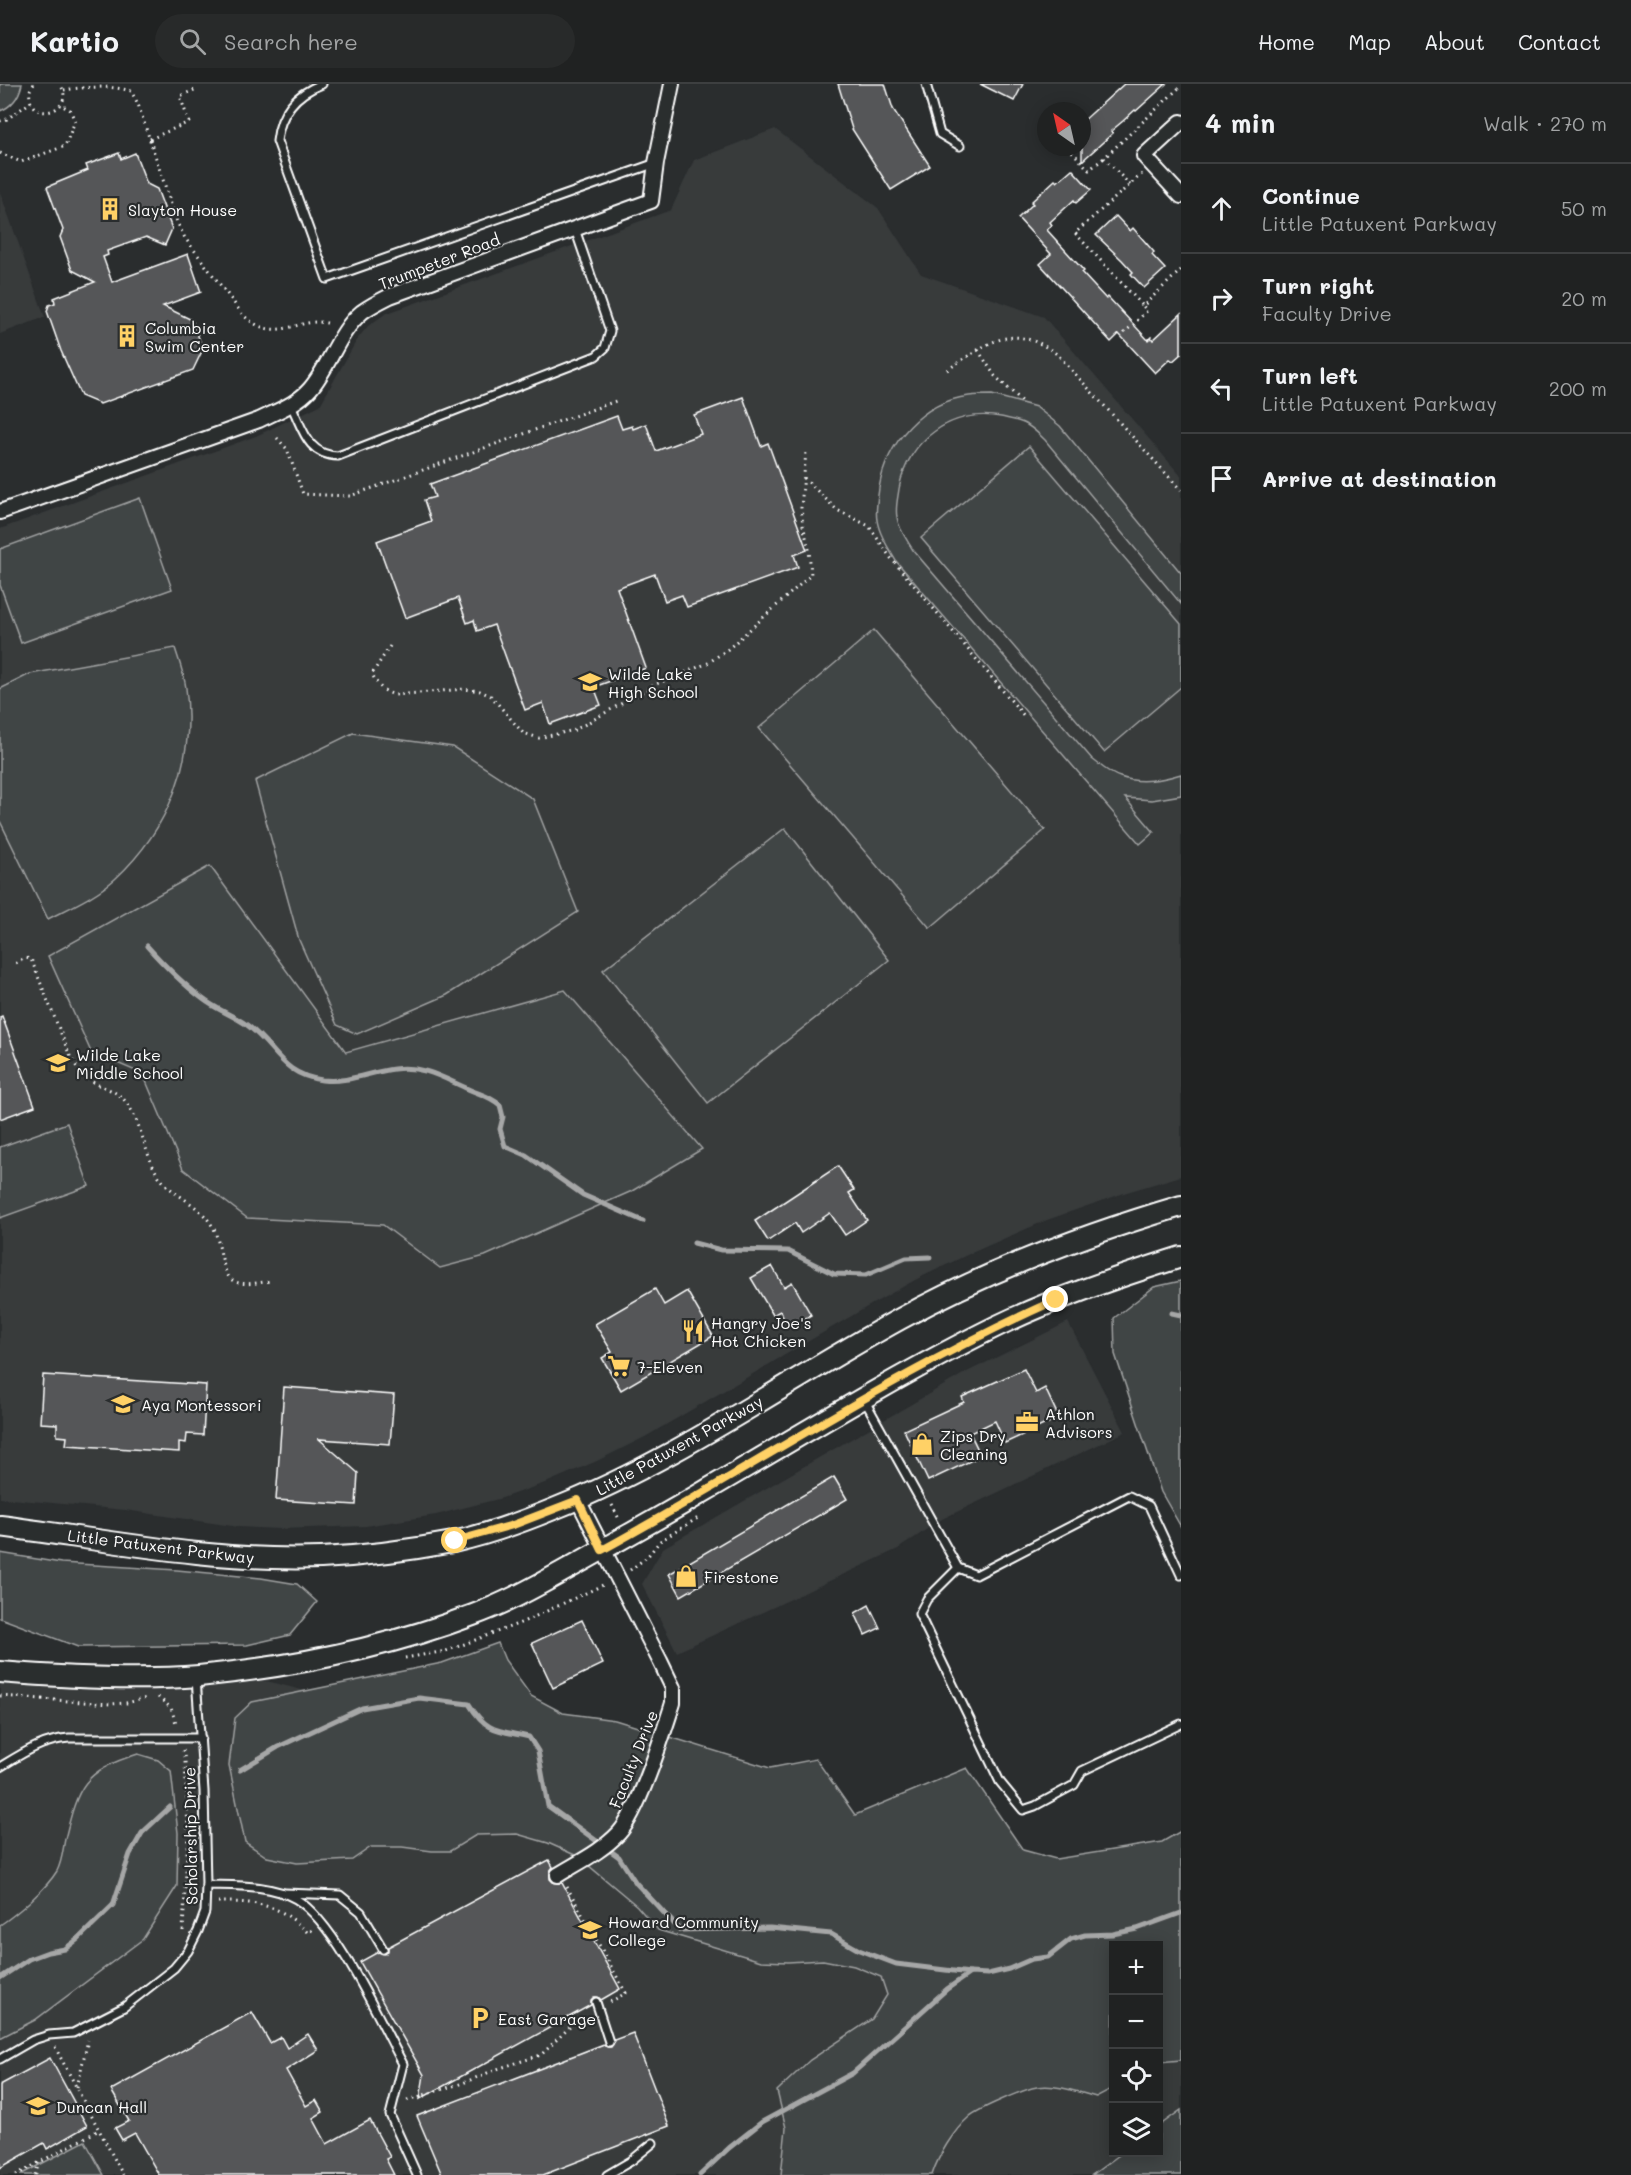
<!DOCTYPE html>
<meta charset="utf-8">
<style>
body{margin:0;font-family:Mali,sans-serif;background:#282a2a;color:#f1f3f6}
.controls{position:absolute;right:18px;bottom:18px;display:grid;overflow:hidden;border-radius:0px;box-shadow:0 3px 15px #0003}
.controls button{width:54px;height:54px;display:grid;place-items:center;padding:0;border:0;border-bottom:2px solid #3d3f40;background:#202222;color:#f1f3f6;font:30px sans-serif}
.compass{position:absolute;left:1037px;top:18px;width:54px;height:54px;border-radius:50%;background:#202222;box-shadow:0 3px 15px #0003;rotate:326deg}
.stop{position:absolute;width:18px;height:18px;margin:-14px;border:4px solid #ffd166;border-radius:50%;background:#fff}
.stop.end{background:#ffd166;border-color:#fff;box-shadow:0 2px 6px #0008}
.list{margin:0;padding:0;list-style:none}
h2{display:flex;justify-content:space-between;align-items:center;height:78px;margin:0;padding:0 24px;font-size:26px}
h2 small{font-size:20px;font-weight:400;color:#a2a4a5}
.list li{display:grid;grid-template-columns:39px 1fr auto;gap:18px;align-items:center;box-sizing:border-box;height:90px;padding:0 24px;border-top:2px solid #3d3f40}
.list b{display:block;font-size:22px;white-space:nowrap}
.list p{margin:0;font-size:20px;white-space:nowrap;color:#a2a4a5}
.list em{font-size:20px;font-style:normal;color:#a2a4a5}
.icon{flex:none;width:33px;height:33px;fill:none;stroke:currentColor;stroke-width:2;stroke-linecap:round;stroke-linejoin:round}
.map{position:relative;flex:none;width:1181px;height:2091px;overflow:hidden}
header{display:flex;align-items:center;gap:36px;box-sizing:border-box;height:84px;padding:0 30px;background:#202222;border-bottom:2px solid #3d3f40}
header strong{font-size:28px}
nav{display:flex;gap:33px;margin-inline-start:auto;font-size:21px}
.search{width:420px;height:54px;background:#282a2a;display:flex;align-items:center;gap:15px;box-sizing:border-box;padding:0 21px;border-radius:33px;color:#a2a4a5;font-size:22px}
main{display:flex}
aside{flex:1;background:#202222}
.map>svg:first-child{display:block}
.built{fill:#373a3b;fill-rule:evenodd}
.green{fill:#414445;stroke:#a0a2a2;stroke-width:1.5}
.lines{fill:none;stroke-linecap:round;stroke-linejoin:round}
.stream{stroke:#a6a7a7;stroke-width:5}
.building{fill:#555758;stroke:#fff;stroke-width:1.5}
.lane-casing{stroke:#fff;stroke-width:11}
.street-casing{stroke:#fff;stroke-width:18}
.secondary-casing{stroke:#fff;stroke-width:24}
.path{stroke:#fff;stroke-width:3;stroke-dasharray:1.5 4.5;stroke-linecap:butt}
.lane{stroke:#2a2d2e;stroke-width:7}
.street{stroke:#2a2d2e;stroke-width:14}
.secondary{stroke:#2a2d2e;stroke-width:20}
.route{stroke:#ffd166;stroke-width:8}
.labels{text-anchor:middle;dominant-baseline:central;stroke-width:4.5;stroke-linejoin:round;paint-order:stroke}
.poi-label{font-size:16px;fill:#fff;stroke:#2a2d2e;text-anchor:start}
.street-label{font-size:16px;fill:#fff;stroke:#2a2d2e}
</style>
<header>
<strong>Kartio</strong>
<div class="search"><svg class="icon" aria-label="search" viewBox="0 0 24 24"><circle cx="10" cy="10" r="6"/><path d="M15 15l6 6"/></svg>Search here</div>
<nav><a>Home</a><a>Map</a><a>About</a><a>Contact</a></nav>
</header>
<main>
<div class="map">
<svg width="1181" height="2091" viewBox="0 0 1181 2091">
<rect width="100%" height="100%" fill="#2a2d2e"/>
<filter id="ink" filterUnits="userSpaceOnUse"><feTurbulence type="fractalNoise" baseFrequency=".0167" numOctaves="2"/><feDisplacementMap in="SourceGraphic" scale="12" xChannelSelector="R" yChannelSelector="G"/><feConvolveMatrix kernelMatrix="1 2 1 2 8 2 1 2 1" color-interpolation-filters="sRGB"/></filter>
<g filter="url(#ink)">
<g class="built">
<path d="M775,45L878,124L921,190L1044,233L1181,392V1092L1127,1108L1047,1136L969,1170L915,1196L867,1223L645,1353L597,1377L548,1398L502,1414L436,1431L366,1442L279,1445L239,1443L125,1426L0,1414V445L256,352L320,321L358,254L368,242L385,230L671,126L694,76ZM210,783L346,968L565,906L702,1065L632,1107L485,1172L440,1184L383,1141L247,1134L183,1085L143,990Z"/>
<path d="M0,108L45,233L0,250Z"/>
<path d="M1068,1238L1125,1348L942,1435L898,1465L677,1568L642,1500L663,1464L965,1289Z"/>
<path d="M259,1595L1181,1831V2091H0V1598L116,1604ZM1114,1862H1158V2068H1114Z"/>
</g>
<g class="green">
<path d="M0,0H22C19,13 13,22 0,27Z"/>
<path d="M992,311L1036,323L1060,342L1181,489V520L1045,356C1040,351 1034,345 1027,341C1020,336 1009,335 1001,333C952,324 907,356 899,405C898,413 895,424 897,433C898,444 907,456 913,466L1092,675C1100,681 1110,690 1120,693C1139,700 1162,696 1181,690V711L1152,716L1125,714L1154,748L1140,760L896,477C889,465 879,450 877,436C875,426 878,414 879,404C887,358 922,318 969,312C977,311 985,311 992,311Z"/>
<path d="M1029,362L1181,540V603L1104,668L921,454Z"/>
<path d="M140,414L172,505L21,559L0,501V465Z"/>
<path d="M874,546L1045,746L930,844L759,644Z"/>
<path d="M175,564C179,577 184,590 186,604C196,676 169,745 115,795C96,812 71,823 48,835L0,737V605L30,590Z"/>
<path d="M353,649L453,663L533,715L578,828L447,911L357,950L337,941L299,856L255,697Z"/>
<path d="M785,744L889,876L708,1019L603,886Z"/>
<path d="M210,782L346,968L565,906L702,1065L632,1107L485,1172L440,1184L383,1141L247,1134L183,1085L143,990L91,968L48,872Z"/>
<path d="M67,1039L89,1102L0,1134V1063Z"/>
<path d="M1181,1197V1443L1161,1408L1115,1270L1114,1234L1154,1203Z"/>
<path d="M0,1469L61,1479L177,1486L261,1494L297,1500L317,1518L290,1551L247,1561L78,1563L0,1534Z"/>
<path d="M498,1559L505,1576L531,1612L563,1629L615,1636L770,1684L816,1675L855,1731L967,1684L1023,1766L1056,1775L1162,1758L1181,1747V1976L1159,1978L1158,1862H1114L1113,2004L1096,2013C1078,2008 1056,2000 1037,2003C1024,2005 978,2025 969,2033C954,2046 938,2072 932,2091H781L786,2044L777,2007L810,1976L872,1935L887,1911L881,1893L854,1882L823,1876L788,1878L761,1877L658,1846L637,1822L577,1772L548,1759L517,1750L476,1751L450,1767H432L402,1763H371L352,1776L297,1779L267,1773L245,1758L229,1681L235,1634L252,1618L442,1579Z"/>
<path d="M138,1670L158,1676L171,1687L178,1749L177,1802L143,1855L35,1936L0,1954V1841C18,1829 46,1805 57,1787C62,1778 63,1765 65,1755C78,1702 83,1687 138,1670Z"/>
<path d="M1181,2026V2091H1092L1122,2069L1158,2068L1159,2042Z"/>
<path d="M85,2057L104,2091H20Z"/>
</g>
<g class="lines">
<g class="stream">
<path d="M147,862C164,881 183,900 203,915C217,926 233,931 247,941C277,963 280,990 322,996C349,999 369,988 394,985C423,981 443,994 468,1005C481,1011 488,1011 500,1021L503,1033L500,1045L505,1062L526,1071L583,1111L643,1137"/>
<path d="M694,1159L721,1166L788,1167L834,1190L866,1191L906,1174L930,1173"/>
<path d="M1172,1229L1181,1231"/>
<path d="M240,1686L278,1663L362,1624L419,1614L469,1620C487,1649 498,1646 529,1653L538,1667L548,1722L619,1773L636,1799L680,1846L770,1844L831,1850L859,1866L896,1880L970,1889"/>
<path d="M0,1894L29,1875L48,1868L65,1865L78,1855L113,1821L130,1770L142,1749L170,1723"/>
<path d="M700,2091L729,2064L762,2038L853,1989L947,1905L970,1889L988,1890L1009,1885L1032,1875L1048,1873L1071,1855L1085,1851L1113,1850L1137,1845L1181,1829"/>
</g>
</g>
<g class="building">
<path d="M838,0H885L893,25L930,82L891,106L852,45Z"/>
<path d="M980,0H1023L1014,17Z"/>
<path d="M1124,0H1166L1136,27L1135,26L1123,37L1111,47L1113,49L1082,77V38Z"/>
<path d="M119,69L121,75L135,69L147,100L157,105L172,145L165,161L146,153L107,167L108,171L103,173L112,198L188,170L201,208L163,222L192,236L203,265L193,286L100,320L81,312L61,267L47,227L49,221L55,219L54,214L95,198L72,186L60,153L63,146L47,103L88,86L86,81Z"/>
<path d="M1072,85L1091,106L1076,119L1074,116L1050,138L1052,141L1047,146L1084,187L1082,189L1106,215L1108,213L1148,256L1151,253L1153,256L1181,230V270L1173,277L1170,275L1155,289L1119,250L1111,258L1040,180L1051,170L1018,134L1033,120L1031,118L1055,96L1057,98Z"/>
<path d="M1116,132L1130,147L1133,144L1154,168L1152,171L1165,185L1144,204L1131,190L1133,188L1122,176L1096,151Z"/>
<path d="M743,313L761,362L768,359L807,466L794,471L798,483L687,523L682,511L665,517L655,490L617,504L646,584L594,603L601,621L550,640L543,619L525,626L494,541L477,547L474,536L467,539L458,514L405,534L377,457L431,437L424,416L435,413L430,400L617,332L622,345L632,342L633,345L646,340L656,367L701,350L694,331Z"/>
<path d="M2,932L35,1022L0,1035V933Z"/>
<path d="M838,1082L854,1106L849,1109L867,1136L845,1151L830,1129L801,1149L795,1139L768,1157L755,1137Z"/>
<path d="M772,1182L784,1203L792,1198L811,1231L789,1244L780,1227L773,1231L751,1194Z"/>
<path d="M655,1205L664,1221L687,1207L713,1252L621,1306L602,1274L612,1268L595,1240Z"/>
<path d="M1024,1285L1036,1309L1045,1304L1059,1334L1005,1359L995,1337L970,1349L981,1372L928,1397L904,1346L964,1318L962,1313Z"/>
<path d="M43,1291L206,1301L203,1351L187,1350L186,1359L179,1358V1368L66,1361L67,1353L57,1352V1340L40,1339Z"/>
<path d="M284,1303L394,1311L390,1360L319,1355L358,1389L356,1421L276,1416Z"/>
<path d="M834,1393L847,1415L681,1512L669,1490Z"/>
<path d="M869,1521L880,1544L865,1551L855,1529Z"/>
<path d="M582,1536L603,1580L553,1604L532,1559Z"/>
<path d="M549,1776L553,1783L550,1787V1795L554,1799H562L620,1905L601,1916L598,1913H594L591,1916V1921L420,2015L424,1991L360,1878L378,1868L385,1870L388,1867V1863Z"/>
<path d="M252,1928L270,1959L281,1953L287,1964L308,1950L318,1966L286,1986L306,2022L316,2016L323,2028L313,2034L327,2060L370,2036L390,2073L386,2075L394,2091H159L135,2049L122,2056L115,2044L129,2037L111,2006Z"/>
<path d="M633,1949L669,2042L543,2091H442L417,2032L604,1960L607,1963H611L614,1956Z"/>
<path d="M50,1974L87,2042L47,2065L44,2059L0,2084V2001Z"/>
</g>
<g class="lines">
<g class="lane-casing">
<g id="lane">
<path d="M322,0C295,10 280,29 277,57L327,195L656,79"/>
<path d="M926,0L940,50L960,62"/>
<path d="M291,321C303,345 307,371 338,372L596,272L605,264L610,247L575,145"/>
<path d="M865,1317L958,1484L976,1491L1129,1412L1149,1422L1181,1491"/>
<path d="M958,1484L927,1515L919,1530L1000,1698L1023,1726L1035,1722L1074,1701L1082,1687L1181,1640"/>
<path d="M0,1683C23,1669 42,1656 69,1654H201"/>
<path d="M206,1801C235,1802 270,1800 296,1815C336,1839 380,1937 403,1980L390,2031L417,2091"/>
<path d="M284,1809L340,1811L361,1828L383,1865"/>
<path d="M596,1918L609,1958"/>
<path d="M0,1975L33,1956L49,1951L73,1949L124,1923L174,1884L188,1867L198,1847L205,1828L206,1801L204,1707L196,1594"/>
<path d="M607,2091L631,2077L653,2059"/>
</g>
</g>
<g class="street-casing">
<g id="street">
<path d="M1181,38L1144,72L1181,112"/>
<path d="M0,428L259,336C277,327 297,320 310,305C330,282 338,248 362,228C370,222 380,217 390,212L651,117L656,79L672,0"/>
<path d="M558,1791C579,1778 601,1768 619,1749C639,1727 663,1650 673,1619V1604L660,1577L578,1416"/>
</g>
</g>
<g class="secondary-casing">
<g id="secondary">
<path d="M0,1442C106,1456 214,1478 321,1474C365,1472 410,1466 453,1458C489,1450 522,1438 556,1424C677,1376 785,1298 900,1235C989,1186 1083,1151 1181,1122"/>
<path d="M0,1588C62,1593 137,1597 199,1592C292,1583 385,1564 473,1531C507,1519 540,1500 571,1483C616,1458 661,1433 705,1407C801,1351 896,1292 995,1243C1055,1214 1118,1193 1181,1173"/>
</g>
</g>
<g class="path">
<path d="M34,0C30,5 29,7 30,14C33,40 77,26 60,0"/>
<path d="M64,6C85,3 110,1 131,7L138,20L177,138L185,154L243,231C278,263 298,230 331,240"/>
<path d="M0,37L7,35L31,18"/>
<path d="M150,55L189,38L180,12L197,5"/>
<path d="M1068,63L1089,86L1104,74"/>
<path d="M0,69L21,78L65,62L75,37L70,26L61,21"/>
<path d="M1142,90L1075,149L1143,222L1181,186"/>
<path d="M1130,101L1104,74L1181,2"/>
<path d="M1124,249L1147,227L1143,222"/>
<path d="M978,266L995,292L1024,319"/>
<path d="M947,286C989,259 1011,236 1058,271L1181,406"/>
<path d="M277,354L287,365L303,410L350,412L616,317"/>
<path d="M804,394L837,426L869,442L890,473L1025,633"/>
<path d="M390,562L372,590C378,602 382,607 395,611L464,605L480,607L491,612L523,649L539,654L575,646L654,601L708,579L728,565L811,491L809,465L803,441L801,424L806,368"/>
<path d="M16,879L25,874L31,875L70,972C75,980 79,988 86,994C98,1003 116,1005 125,1017C143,1038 144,1074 161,1095C177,1115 200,1119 214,1145C220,1158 222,1189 232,1196C243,1203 260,1198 272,1197"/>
<path d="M612,1421L620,1437"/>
<path d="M630,1486L647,1473L660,1457L698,1434"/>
<path d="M405,1574L446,1567L523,1538L603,1501"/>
<path d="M0,1612L110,1620L126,1619L147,1614"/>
<path d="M158,1613L171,1624L177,1642"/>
<path d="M183,1666L185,1677L188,1748L183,1847"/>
<path d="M567,1803L626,1909L608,1919"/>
<path d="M218,1818C257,1818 279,1819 308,1849L312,1846"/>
<path d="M55,1963L123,2091"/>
<path d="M77,2003L88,1956"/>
<path d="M407,2016L463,1999L497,1985L541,1971L573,1940L587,1931"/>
<path d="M16,2091L99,2046"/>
<path d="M35,2091L39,2079"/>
</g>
<use href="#lane" class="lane"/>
<use href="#street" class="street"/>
<use href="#secondary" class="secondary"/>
</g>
</g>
<g class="lines" filter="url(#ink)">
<path class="route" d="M455,1457L513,1441L578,1416L602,1466C754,1383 898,1286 1056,1216"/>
</g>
<defs>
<g id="building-bare" transform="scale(1.8)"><path d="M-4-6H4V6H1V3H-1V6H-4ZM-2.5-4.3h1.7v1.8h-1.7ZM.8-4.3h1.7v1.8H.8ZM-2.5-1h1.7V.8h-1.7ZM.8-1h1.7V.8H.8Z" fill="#ffd166" stroke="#2a2d2e" stroke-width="2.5" paint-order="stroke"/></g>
<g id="school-bare" transform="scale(1.8)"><path d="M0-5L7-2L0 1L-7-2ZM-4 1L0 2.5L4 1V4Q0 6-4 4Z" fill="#ffd166" stroke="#2a2d2e" stroke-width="2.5" paint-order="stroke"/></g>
<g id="restaurant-bare" transform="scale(1.8)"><path d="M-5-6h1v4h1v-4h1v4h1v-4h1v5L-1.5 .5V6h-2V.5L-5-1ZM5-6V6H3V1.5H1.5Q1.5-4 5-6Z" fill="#ffd166" stroke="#2a2d2e" stroke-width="2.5" paint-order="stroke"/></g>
<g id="supermarket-bare" transform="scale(1.8)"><path d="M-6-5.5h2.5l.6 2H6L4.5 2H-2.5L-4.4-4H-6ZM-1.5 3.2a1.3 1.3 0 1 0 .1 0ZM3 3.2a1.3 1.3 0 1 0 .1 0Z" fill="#ffd166" stroke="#2a2d2e" stroke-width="2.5" paint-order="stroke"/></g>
<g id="office-bare" transform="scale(1.8)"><path d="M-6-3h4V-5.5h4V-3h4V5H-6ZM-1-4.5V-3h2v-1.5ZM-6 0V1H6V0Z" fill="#ffd166" stroke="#2a2d2e" stroke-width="2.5" paint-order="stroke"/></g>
<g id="shop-bare" transform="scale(1.8)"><path d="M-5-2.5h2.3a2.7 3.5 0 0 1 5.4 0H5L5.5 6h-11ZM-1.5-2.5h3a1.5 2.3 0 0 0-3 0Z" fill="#ffd166" stroke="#2a2d2e" stroke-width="2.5" paint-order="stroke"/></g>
<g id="university-bare" transform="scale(1.8)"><path d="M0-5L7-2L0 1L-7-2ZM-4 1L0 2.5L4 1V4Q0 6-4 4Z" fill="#ffd166" stroke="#2a2d2e" stroke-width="2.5" paint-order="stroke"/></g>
<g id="parking-bare" transform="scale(1.8)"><path d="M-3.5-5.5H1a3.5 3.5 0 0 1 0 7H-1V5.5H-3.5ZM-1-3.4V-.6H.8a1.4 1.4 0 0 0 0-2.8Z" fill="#ffd166" stroke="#2a2d2e" stroke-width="2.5" paint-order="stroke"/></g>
</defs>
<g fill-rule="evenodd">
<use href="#building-bare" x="110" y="125"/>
<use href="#building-bare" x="127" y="252"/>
<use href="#school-bare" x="590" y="598"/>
<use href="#school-bare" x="58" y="979"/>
<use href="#restaurant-bare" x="693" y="1247"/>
<use href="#supermarket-bare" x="619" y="1282"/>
<use href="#school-bare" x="123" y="1320"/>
<use href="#office-bare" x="1027" y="1338"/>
<use href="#shop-bare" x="922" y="1360"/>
<use href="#shop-bare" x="686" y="1492"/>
<use href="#university-bare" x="590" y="1846"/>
<use href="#parking-bare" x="480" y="1934"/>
<use href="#university-bare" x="38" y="2022"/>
</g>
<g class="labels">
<g class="poi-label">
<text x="128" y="125">Slayton House</text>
<text x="145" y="243">Columbia<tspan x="145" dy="18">Swim Center</tspan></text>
<text x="608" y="589">Wilde Lake<tspan x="608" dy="18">High School</tspan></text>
<text x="76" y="970">Wilde Lake<tspan x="76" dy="18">Middle School</tspan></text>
<text x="711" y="1238">Hangry Joe's<tspan x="711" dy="18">Hot Chicken</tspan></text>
<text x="637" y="1282">7-Eleven</text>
<text x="141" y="1320">Aya Montessori</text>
<text x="1045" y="1329">Athlon<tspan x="1045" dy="18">Advisors</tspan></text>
<text x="940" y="1351">Zips Dry<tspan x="940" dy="18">Cleaning</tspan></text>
<text x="704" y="1492">Firestone</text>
<text x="608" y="1837">Howard Community<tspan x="608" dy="18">College</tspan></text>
<text x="498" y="1934">East Garage</text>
<text x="56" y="2022">Duncan Hall</text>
</g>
<g class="street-label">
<text transform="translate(439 177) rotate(-21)">Trumpeter Road</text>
<text transform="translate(679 1361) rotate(-29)">Little Patuxent Parkway</text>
<text transform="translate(161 1462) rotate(7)">Little Patuxent Parkway</text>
<text transform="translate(633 1675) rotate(-68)">Faculty Drive</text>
<text transform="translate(190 1752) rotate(-91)">Scholarship Drive</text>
</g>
</g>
</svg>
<div class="controls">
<button>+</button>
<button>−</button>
<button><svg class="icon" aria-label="locate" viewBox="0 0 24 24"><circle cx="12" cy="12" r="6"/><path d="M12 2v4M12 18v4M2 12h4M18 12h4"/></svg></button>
<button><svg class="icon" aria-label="layers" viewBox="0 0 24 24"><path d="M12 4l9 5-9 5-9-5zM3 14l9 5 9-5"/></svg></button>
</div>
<svg class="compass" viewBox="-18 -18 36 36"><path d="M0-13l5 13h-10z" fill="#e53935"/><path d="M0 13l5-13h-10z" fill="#a2a4a5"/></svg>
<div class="stop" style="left:455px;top:1457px"></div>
<div class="stop end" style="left:1056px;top:1216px"></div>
</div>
<aside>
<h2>4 min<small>Walk · 270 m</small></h2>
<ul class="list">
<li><svg class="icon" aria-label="ahead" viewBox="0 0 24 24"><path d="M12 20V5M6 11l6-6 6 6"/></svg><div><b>Continue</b><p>Little Patuxent Parkway</p></div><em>50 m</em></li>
<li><svg class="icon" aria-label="right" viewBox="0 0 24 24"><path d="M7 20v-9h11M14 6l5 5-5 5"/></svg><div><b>Turn right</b><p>Faculty Drive</p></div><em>20 m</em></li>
<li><svg class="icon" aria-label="left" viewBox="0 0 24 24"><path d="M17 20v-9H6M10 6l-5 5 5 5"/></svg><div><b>Turn left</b><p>Little Patuxent Parkway</p></div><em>200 m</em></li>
<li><svg class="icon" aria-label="arrive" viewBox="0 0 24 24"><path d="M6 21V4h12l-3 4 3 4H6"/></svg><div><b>Arrive at destination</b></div></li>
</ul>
</aside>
</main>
